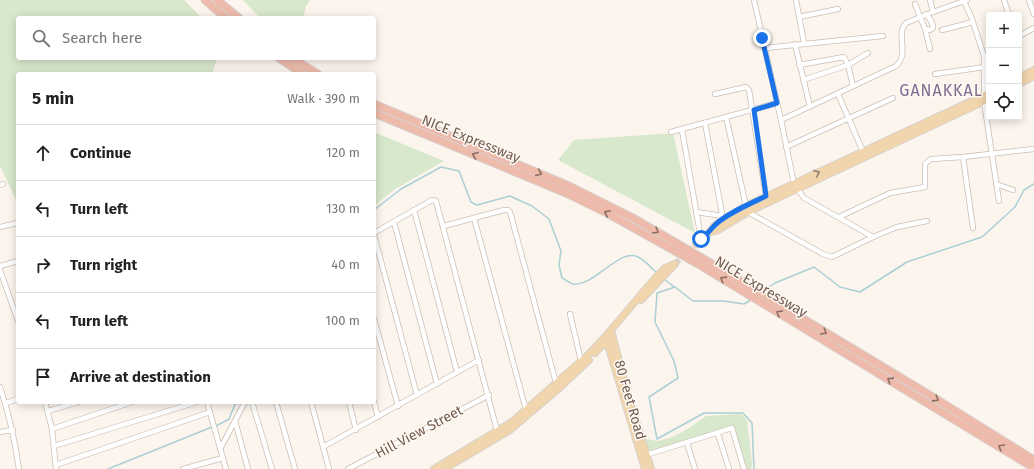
<!DOCTYPE html>
<meta charset="utf-8">
<style>
body{margin:0;font-family:"Fira Sans",sans-serif;background:#f2f2f2;color:#222}
.controls{position:absolute;right:12px;top:12px;display:grid;overflow:hidden;border-radius:4px;box-shadow:0 2px 10px #0003}
.controls button{width:36px;height:36px;display:grid;place-items:center;padding:0;border:0;border-bottom:1px solid #e0e0e0;background:#fff;color:#222;font:20px sans-serif}
.stop{position:absolute;width:12px;height:12px;margin:-9px;border:3px solid #1a73e8;border-radius:50%;background:#fff}
.stop.end{background:#1a73e8;border-color:#fff;box-shadow:0 1px 4px #0008}
.list{margin:0;padding:0;list-style:none}
h2{display:flex;justify-content:space-between;align-items:center;height:52px;margin:0;padding:0 16px;font-size:17px}
h2 small{font-size:13px;font-weight:400;color:#767676}
.list li{display:grid;grid-template-columns:26px 1fr auto;gap:12px;align-items:center;box-sizing:border-box;height:56px;padding:0 16px;border-top:1px solid #e0e0e0}
.list b{display:block;font-size:15px;white-space:nowrap}
.list em{font-size:13px;font-style:normal;color:#767676}
.icon{flex:none;width:22px;height:22px;fill:none;stroke:currentColor;stroke-width:2;stroke-linecap:round;stroke-linejoin:round}
.map{position:relative;flex:none;width:1034px;height:469px;overflow:hidden}
.search{position:absolute;background:#fff;box-shadow:0 2px 10px #0003;left:16px;top:16px;width:360px;height:44px;display:flex;align-items:center;gap:10px;box-sizing:border-box;padding:0 14px;border-radius:4px;color:#767676;font-size:15px}
.panel{position:absolute;background:#fff;box-shadow:0 2px 10px #0003;left:16px;top:72px;width:360px;height:332px;border-radius:4px}
.map>svg:first-child{display:block}
.green{fill:#d8e8cc}
.lines{fill:none;stroke-linecap:round;stroke-linejoin:round}
.stream{stroke:#aacfd4;stroke-width:1.5}
.major-tunnel{stroke:#d9cfc6;stroke-width:6;stroke-dasharray:6 3;stroke-linecap:butt}
.minor-casing{stroke:#cdbdb3;stroke-width:6}
.major-casing{stroke:#d8d1ce;stroke-width:8}
.highway-casing{stroke:#d8d1ce;stroke-width:9}
.minor{stroke:#fff;stroke-width:4.5}
.major{stroke:#f1d5ad;stroke-width:6}
.highway{stroke:#eebaab;stroke-width:7}
.oneway{stroke:#8c6f63}
.oneway2{stroke:#9a806d}
.route{stroke:#1a73e8;stroke-width:5}
.labels{text-anchor:middle;dominant-baseline:central;stroke-width:3;stroke-linejoin:round;paint-order:stroke}
.street-label{font-size:14px;fill:#745c51;stroke:#fef9f3}
.quarter-label{font-size:16px;letter-spacing:1px;fill:#816a8f;stroke:#fef9f3}
</style>
<div class="map">
<svg width="1034" height="469" viewBox="0 0 1034 469">
<rect width="100%" height="100%" fill="#fbf5ed"/>
<g class="green">
<path d="M0,0H184L202,18H18V58H217L212,74H18V204L0,166Z"/>
<path d="M243,0H310L306,6L303,18H262L255,13Z"/>
<path d="M374,132L444,161L395,189L374,206Z"/>
<path d="M673,133L695,233L558,160L574,140Z"/>
<path d="M741,414L747,420L752,463L751,469H747L733,425L649,452L646,439L658,441L672,437L686,430L706,416Z"/>
</g>
<g class="lines">
<g class="stream">
<path d="M374,210L401,189L441,167L459,171L471,202L477,205L510,196L532,206L549,219L561,251L559,265L562,278C566,280 570,283 573,284C594,287 620,247 638,257C645,260 651,268 657,273"/>
<path d="M663,278L674,287"/>
<path d="M763,291L775,283L814,267L840,287L860,292L907,262L982,237L1015,207L1024,190L1034,184"/>
<path d="M752,299L744,304L724,301H693L675,287L657,293L655,322L674,361L678,378L649,397L657,439L704,413H743L752,423L754,469"/>
<path d="M216,426L229,419L236,402"/>
<path d="M108,469L212,427"/>
</g>
<path class="major-tunnel" d="M675,264L696,244"/>
<g class="minor-casing">
<g id="minor">
<path d="M796,0L804,43"/>
<path d="M930,0L933,12"/>
<path d="M1004,0L1009,15"/>
<path d="M1029,0L1034,14"/>
<path d="M964,1L972,19L984,56V102L999,201"/>
<path d="M915,4L925,29"/>
<path d="M926,14C930,19 933,22 933,28L930,30L925,29L930,49"/>
<path d="M799,17L838,9"/>
<path d="M942,30L973,22"/>
<path d="M1019,36L1034,28"/>
<path d="M795,44L810,107"/>
<path d="M765,48L883,36"/>
<path d="M799,65L844,57L848,65L853,86"/>
<path d="M935,74L985,67"/>
<path d="M803,80L848,65L868,53"/>
<path d="M715,94L746,87L749,90L766,196"/>
<path d="M838,94L864,154"/>
<path d="M726,117L746,206"/>
<path d="M781,120L896,66C910,54 895,34 906,23L933,12L967,0"/>
<path d="M705,123L723,219"/>
<path d="M682,130L701,239"/>
<path d="M671,132L777,103"/>
<path d="M786,147L893,98"/>
<path d="M963,157L973,228"/>
<path d="M996,184L1013,190"/>
<path d="M0,185L3,184"/>
<path d="M414,210L457,372"/>
<path d="M696,212L723,216"/>
<path d="M748,212L823,254L832,257L873,237L804,198L794,184L781,120L754,0"/>
<path d="M839,217L890,193L925,187V164L931,159L963,157L1034,149"/>
<path d="M474,218L526,410"/>
<path d="M394,222L437,384"/>
<path d="M444,226L504,210H508L510,212L556,383"/>
<path d="M0,227L17,223"/>
<path d="M374,233L432,200L436,201L498,434"/>
<path d="M374,235L417,395"/>
<path d="M873,237L897,227L927,221"/>
<path d="M0,266L18,261"/>
<path d="M0,270L18,321"/>
<path d="M570,314L581,361"/>
<path d="M374,319L398,406"/>
<path d="M0,387C9,414 15,441 19,469"/>
<path d="M45,402L52,429L56,469"/>
<path d="M207,402L226,469"/>
<path d="M252,402L272,469"/>
<path d="M276,402L295,469"/>
<path d="M311,402L329,469"/>
<path d="M349,402L356,430"/>
<path d="M374,402L378,417"/>
<path d="M6,403L18,399"/>
<path d="M48,411L78,402"/>
<path d="M235,421L248,469"/>
<path d="M52,429L132,402"/>
<path d="M0,432L13,430"/>
<path d="M718,434L729,469"/>
<path d="M687,443L695,469"/>
<path d="M54,446L197,402"/>
<path d="M323,447L479,360"/>
<path d="M220,449L245,402"/>
<path d="M646,455L732,428L744,469"/>
<path d="M56,465L210,412"/>
<path d="M183,469L223,458"/>
<path d="M348,469L489,395"/>
</g>
</g>
<g class="major-casing">
<g id="major">
<path d="M1019,78L1034,70"/>
<path d="M1019,84L1034,76"/>
<path d="M710,232L718,230L748,212L989,99"/>
<path d="M696,244L710,232L714,226L746,206L989,93"/>
<path d="M641,300L674,265"/>
<path d="M612,334L626,389L651,469"/>
<path d="M606,338L645,469"/>
<path d="M595,353L612,335"/>
<path d="M434,469L512,422L588,355L605,337L656,277L665,268L675,264"/>
<path d="M444,469L510,430L557,390L589,360"/>
</g>
</g>
<g class="highway-casing">
<g id="highway">
<path d="M205,0L226,18"/>
<path d="M217,0L239,18"/>
<path d="M279,58L303,74"/>
<path d="M292,58L318,74"/>
<path d="M374,104L569,186L633,218L702,258L928,394L1034,460"/>
<path d="M374,113L566,193L607,213L698,264L1034,468"/>
</g>
</g>
<use href="#minor" class="minor"/>
<use href="#major" class="major"/>
<use href="#highway" class="highway"/>
</g>
<defs><path id="oneway-chevron" d="M-2-3.5L2.5 0L-2 3.5" fill="none" stroke-width="1.6" stroke-linecap="round" stroke-linejoin="round"/></defs>
<g class="oneway">
<use href="#oneway-chevron" transform="translate(475 155) rotate(-158)"/>
<use href="#oneway-chevron" transform="translate(539 173) rotate(23)"/>
<use href="#oneway-chevron" transform="translate(607 213) rotate(-153)"/>
<use href="#oneway-chevron" transform="translate(656 231) rotate(30)"/>
<use href="#oneway-chevron" transform="translate(723 279) rotate(-148)"/>
<use href="#oneway-chevron" transform="translate(779 313) rotate(-149)"/>
<use href="#oneway-chevron" transform="translate(824 332) rotate(31)"/>
<use href="#oneway-chevron" transform="translate(890 380) rotate(-148)"/>
<use href="#oneway-chevron" transform="translate(936 399) rotate(32)"/>
<use href="#oneway-chevron" transform="translate(1001 447) rotate(-149)"/>
</g>
<use class="oneway2" href="#oneway-chevron" transform="translate(817 173) rotate(-24)"/>
<g class="lines">
<path class="route" d="M701,239C706,235 710,231 714,226C725,214 752,203 766,196L754,110L777,103L762,38"/>
</g>
<g class="labels">
<g class="street-label">
<text transform="translate(471 139) rotate(22)">NICE Expressway</text>
<text transform="translate(761 287) rotate(31)">NICE Expressway</text>
<text transform="translate(630 400) rotate(74)">80 Feet Road</text>
<text transform="translate(419 432) rotate(-28)">Hill View Street</text>
</g>
<g class="quarter-label">
<text x="941" y="90">GANAKKAL</text>
</g>
</g>
</svg>
<div class="controls">
<button>+</button>
<button>−</button>
<button><svg class="icon" aria-label="locate" viewBox="0 0 24 24"><circle cx="12" cy="12" r="6"/><path d="M12 2v4M12 18v4M2 12h4M18 12h4"/></svg></button>
</div>
<div class="stop" style="left:701px;top:239px"></div>
<div class="stop end" style="left:762px;top:38px"></div>
<div class="search"><svg class="icon" aria-label="search" viewBox="0 0 24 24"><circle cx="10" cy="10" r="6"/><path d="M15 15l6 6"/></svg>Search here</div>
<section class="panel">
<h2>5 min<small>Walk · 390 m</small></h2>
<ul class="list">
<li><svg class="icon" aria-label="ahead" viewBox="0 0 24 24"><path d="M12 20V5M6 11l6-6 6 6"/></svg><div><b>Continue</b></div><em>120 m</em></li>
<li><svg class="icon" aria-label="left" viewBox="0 0 24 24"><path d="M17 20v-9H6M10 6l-5 5 5 5"/></svg><div><b>Turn left</b></div><em>130 m</em></li>
<li><svg class="icon" aria-label="right" viewBox="0 0 24 24"><path d="M7 20v-9h11M14 6l5 5-5 5"/></svg><div><b>Turn right</b></div><em>40 m</em></li>
<li><svg class="icon" aria-label="left" viewBox="0 0 24 24"><path d="M17 20v-9H6M10 6l-5 5 5 5"/></svg><div><b>Turn left</b></div><em>100 m</em></li>
<li><svg class="icon" aria-label="arrive" viewBox="0 0 24 24"><path d="M6 21V4h12l-3 4 3 4H6"/></svg><div><b>Arrive at destination</b></div></li>
</ul>
</section>
</div>
